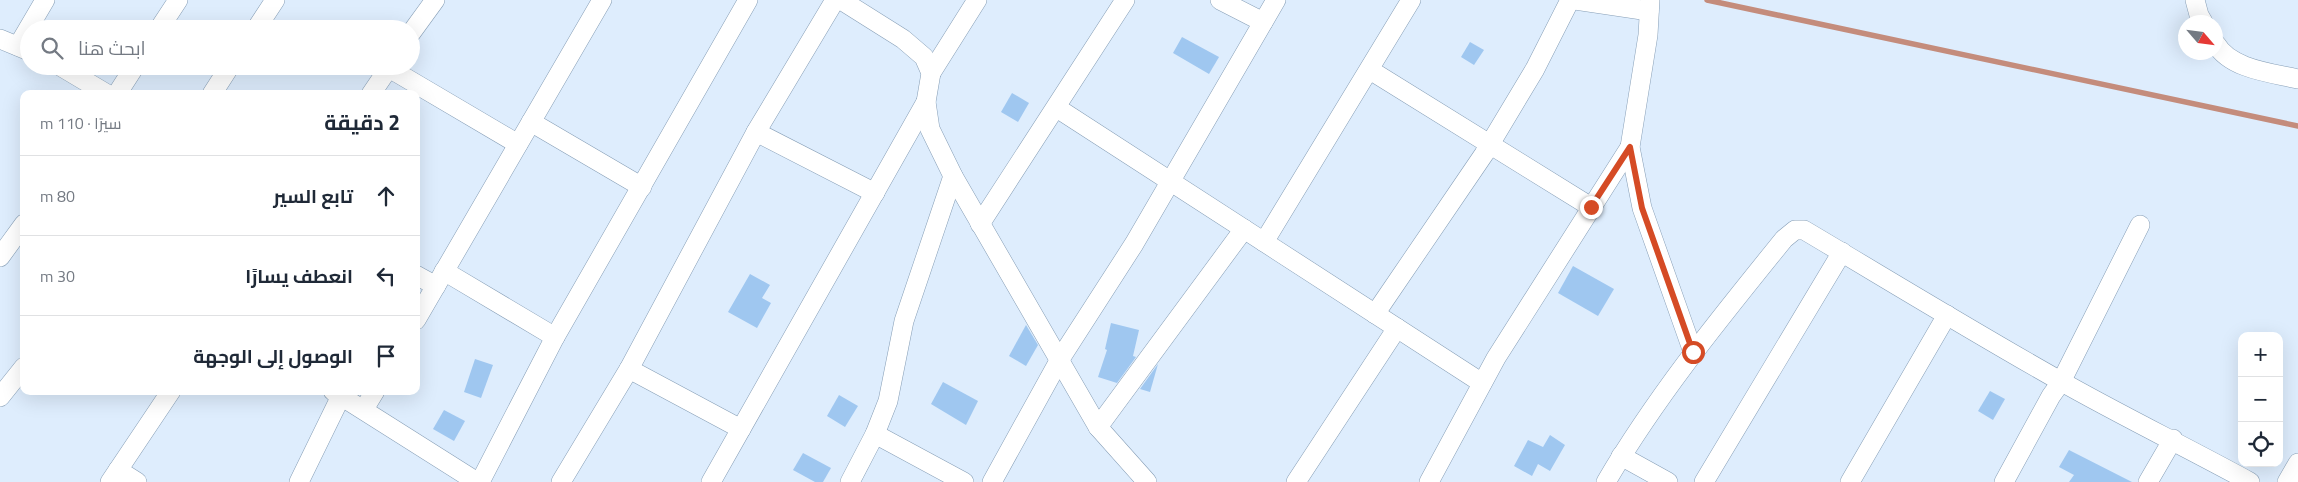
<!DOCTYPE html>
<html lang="ar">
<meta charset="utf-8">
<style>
body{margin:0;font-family:"Titillium Web",Cairo,sans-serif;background:#f2f2f3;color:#1f2937;direction:rtl}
.controls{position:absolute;right:15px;bottom:15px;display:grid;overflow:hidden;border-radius:10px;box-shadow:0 5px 20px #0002}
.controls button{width:45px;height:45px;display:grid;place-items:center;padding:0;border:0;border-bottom:1px solid #e0e1e3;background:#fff;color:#1f2937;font:25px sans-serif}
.compass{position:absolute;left:2178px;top:15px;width:45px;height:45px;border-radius:50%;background:#fff;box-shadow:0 5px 20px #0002;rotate:118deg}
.stop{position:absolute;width:15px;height:15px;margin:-11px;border:4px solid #d54b25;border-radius:50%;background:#fff}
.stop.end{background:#d54b25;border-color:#fff;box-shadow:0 1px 5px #0008}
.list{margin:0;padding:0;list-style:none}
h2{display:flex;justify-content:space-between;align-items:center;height:65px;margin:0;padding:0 20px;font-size:21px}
h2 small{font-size:16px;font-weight:400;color:#747a83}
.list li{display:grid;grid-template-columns:32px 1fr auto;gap:15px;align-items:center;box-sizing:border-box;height:80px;padding:0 20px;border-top:1px solid #e0e1e3}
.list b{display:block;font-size:19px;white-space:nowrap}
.list em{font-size:16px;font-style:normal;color:#747a83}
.icon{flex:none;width:28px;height:28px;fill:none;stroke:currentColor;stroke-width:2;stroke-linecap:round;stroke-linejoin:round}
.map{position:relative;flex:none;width:2298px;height:482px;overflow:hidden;direction:ltr}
.search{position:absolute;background:#fff;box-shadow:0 5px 20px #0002;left:20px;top:20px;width:400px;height:55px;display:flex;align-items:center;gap:12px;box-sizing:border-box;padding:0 18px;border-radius:28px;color:#747a83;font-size:19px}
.panel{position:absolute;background:#fff;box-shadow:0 5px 20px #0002;left:20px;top:90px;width:400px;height:305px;border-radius:10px;direction:rtl}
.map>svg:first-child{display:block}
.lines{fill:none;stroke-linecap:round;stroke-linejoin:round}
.stream{stroke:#c48c7c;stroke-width:5.5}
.building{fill:#9fc7f0}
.minor-casing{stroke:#869eb6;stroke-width:20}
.minor{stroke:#fff;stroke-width:19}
.route{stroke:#d54b25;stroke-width:6}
</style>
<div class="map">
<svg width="2298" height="482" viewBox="0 0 2298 482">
<rect width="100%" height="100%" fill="#deedfd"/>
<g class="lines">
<path class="stream" d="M1707,0L2298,126"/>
</g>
<g class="building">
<path d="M1182,37L1219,57L1209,74L1173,53Z"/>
<path d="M1470,42L1484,50L1474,65L1461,57Z"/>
<path d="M1012,93L1029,103L1018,122L1001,112Z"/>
<path d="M1573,266L1614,289L1598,316L1558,293Z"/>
<path d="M750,274L770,285L762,298L771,303L757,328L728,312Z"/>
<path d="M1111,323L1139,330L1133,356L1136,357L1117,383L1098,377L1107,350L1105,349Z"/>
<path d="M1026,325L1038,345L1026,366L1009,356Z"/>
<path d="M475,359L493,365L481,398L464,392Z"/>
<path d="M1158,364L1150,392L1140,389Z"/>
<path d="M943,382L978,401L966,425L931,404Z"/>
<path d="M1990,391L2005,399L1993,420L1978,411Z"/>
<path d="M839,395L858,406L845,427L827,416Z"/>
<path d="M444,410L465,421L454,441L433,429Z"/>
<path d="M1550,435L1565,445L1550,471L1538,464L1532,476L1514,466L1528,440L1543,447Z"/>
<path d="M2069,450L2132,482H2069L2074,475L2059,467Z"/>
<path d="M803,453L831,468L823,482H815L793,470Z"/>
</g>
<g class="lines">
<g class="minor-casing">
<g id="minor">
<path d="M841,0L903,39L924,57L931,73L926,102L930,129L953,176L1098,427L1147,482"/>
<path d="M1220,0L1263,22"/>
<path d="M1575,0L1649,11"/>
<path d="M1650,0L1648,35L1630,147L1642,208L1693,352"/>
<path d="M2195,0L2199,15L2203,22"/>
<path d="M159,29L178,0"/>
<path d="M256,29L275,0"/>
<path d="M411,33L435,0"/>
<path d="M0,39L29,51"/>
<path d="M2216,44C2230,69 2272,73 2298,79"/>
<path d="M18,46L45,0"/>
<path d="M60,66L107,94"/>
<path d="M389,68L518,144"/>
<path d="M1370,70L1591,207"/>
<path d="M931,73L977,0"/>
<path d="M117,94L135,66"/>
<path d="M212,94L230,66"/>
<path d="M371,94L390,66"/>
<path d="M1057,108L1482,383"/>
<path d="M531,122L642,187"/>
<path d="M756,132L875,193"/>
<path d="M980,224L1125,0"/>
<path d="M1264,242L1411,0"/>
<path d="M0,257L24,224"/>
<path d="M444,271L555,337"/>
<path d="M416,275L436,286"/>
<path d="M1375,314L1484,154L1535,69L1570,0"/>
<path d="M416,320L602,0"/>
<path d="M629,369L741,429"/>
<path d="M333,391L477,482"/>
<path d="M0,397L24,367"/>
<path d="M364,409L375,391"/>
<path d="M1098,427L1244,229"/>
<path d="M875,434L964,482"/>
<path d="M1621,456L1668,482"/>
<path d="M118,470L137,482"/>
<path d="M110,482L171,391"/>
<path d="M299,482L341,396"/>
<path d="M480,482L555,337L748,0"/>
<path d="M561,482L629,369L756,132L835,0"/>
<path d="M711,482L926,102"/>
<path d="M850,482L875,434L888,401L904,321L953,176"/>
<path d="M992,482L1060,359L1134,244L1276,0"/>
<path d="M1296,482L1397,328"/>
<path d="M1429,482L1496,358L1630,147"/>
<path d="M1606,482C1657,395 1721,317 1784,239L1795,230H1804C1890,281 1975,333 2062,382C2124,417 2188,448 2250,482"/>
<path d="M1704,482L1842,252"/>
<path d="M1850,482L1947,315"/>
<path d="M2004,482L2051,396L2061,382L2140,225"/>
<path d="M2148,482L2173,439"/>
<path d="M2287,482L2298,463"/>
</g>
</g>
<use href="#minor" class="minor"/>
</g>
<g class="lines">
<path class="route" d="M1591,207L1630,147L1642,208L1693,352"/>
</g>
</svg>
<div class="controls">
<button>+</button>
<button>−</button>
<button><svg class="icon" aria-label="locate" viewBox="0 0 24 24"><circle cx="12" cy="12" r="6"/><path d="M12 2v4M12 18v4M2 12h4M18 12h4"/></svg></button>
</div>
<svg class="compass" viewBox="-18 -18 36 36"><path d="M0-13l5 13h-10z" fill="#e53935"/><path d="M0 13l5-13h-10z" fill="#747a83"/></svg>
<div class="stop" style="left:1693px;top:352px"></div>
<div class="stop end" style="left:1591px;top:207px"></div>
<div class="search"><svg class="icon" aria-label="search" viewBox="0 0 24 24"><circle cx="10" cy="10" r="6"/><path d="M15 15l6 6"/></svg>ابحث هنا</div>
<section class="panel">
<h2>2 دقيقة<small>سيرًا · 110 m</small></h2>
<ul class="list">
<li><svg class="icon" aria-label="ahead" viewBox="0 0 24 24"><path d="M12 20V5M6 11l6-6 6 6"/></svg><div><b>تابع السير</b></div><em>80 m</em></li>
<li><svg class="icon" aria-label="left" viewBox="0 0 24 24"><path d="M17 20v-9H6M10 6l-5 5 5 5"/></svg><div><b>انعطف يسارًا</b></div><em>30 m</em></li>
<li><svg class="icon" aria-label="arrive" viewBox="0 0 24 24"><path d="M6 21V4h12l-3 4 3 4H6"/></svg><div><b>الوصول إلى الوجهة</b></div></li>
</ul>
</section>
</div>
